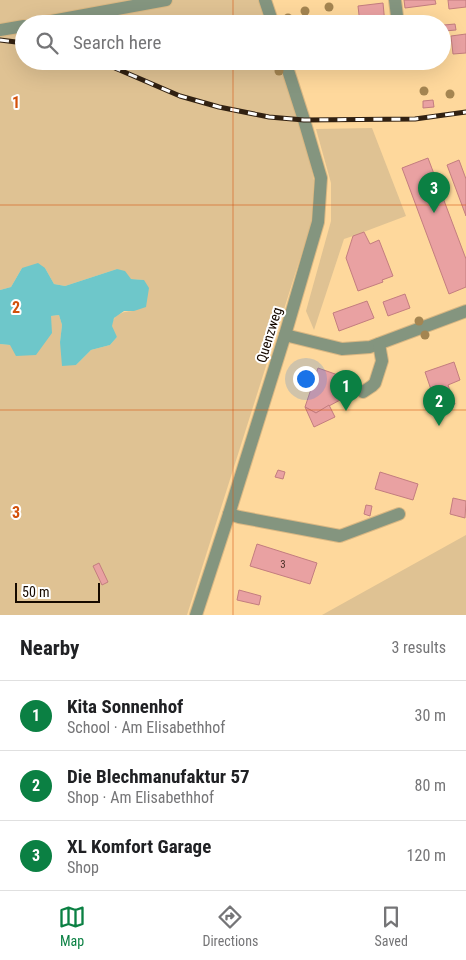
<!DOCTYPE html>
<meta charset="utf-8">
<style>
body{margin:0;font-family:"Roboto Condensed",sans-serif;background:#f6f6f6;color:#202124}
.scale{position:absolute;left:15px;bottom:12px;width:85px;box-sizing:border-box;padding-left:5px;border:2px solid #170a00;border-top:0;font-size:14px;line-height:18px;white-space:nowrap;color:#170a00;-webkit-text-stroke:4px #fff;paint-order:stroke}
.you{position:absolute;left:305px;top:378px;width:18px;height:18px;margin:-12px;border:4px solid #fff;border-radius:50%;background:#1a73e8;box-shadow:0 0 0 8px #1a73e833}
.badge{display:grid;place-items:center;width:32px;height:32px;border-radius:50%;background:#0b8043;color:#fff;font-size:16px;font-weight:700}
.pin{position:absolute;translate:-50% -41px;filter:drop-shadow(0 1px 2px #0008)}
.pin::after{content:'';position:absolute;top:26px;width:18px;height:15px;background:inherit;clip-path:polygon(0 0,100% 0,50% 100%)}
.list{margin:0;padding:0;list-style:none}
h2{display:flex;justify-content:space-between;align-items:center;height:65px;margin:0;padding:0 20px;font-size:21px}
h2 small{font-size:16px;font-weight:400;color:#757577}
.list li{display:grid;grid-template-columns:32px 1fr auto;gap:15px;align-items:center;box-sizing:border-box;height:70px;padding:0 20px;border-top:1px solid #e0e0e0}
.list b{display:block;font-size:19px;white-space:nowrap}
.list p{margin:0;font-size:16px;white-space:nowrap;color:#757577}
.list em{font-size:16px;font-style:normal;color:#757577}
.icon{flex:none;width:28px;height:28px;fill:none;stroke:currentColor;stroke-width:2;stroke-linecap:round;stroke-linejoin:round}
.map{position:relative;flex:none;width:466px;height:615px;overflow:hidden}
.search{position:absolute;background:#fff;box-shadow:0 5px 20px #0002;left:15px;right:15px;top:15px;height:55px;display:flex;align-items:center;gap:12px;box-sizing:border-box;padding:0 18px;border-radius:28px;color:#757577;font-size:19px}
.sheet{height:275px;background:#fff}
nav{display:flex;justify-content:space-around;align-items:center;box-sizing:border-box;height:70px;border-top:1px solid #e0e0e0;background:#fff;font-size:14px;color:#757577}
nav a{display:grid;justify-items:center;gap:2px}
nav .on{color:#0b8043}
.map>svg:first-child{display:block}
.green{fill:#dfc293}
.water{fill:#6ec7ca}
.building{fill:#e9a1a2;stroke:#c37d7f}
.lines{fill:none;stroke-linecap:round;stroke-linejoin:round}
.minor-casing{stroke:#d9b783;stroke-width:14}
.minor{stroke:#84957f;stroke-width:12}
.rail-casing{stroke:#312112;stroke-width:5}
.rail{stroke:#fff;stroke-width:3;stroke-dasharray:9;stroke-linecap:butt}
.tree{fill:#a48551}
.grid{fill:none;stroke:#d3510b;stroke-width:1;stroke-opacity:0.55}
.labels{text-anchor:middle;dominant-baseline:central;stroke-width:4;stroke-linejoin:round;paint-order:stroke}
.number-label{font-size:11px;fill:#4c3028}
.street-label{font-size:14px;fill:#170a00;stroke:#fff}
.grid-label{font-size:16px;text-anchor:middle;font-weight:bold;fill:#d3510b;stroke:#fff;stroke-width:4;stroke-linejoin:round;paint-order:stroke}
</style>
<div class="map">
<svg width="466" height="615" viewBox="0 0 466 615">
<rect width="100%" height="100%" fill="#fed89c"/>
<g class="green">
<path d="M0,0H260L268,24H24V61H279L308,154L314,180L311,224L187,615H0V344L10,345L51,316L59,315L62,325L60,342L76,365L91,350L110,345L117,337C115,334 112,329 112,326C112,314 125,311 134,311L144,280L130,279L117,269L65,286L54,284L45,268H22L11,287L0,290Z"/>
<path d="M372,128L406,216L353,236L344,239L314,330L306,311L331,221V183L316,129Z"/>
<path d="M466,535V615H322Z"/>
</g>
<path class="water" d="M38,263L45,268L54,284L65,286L117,269L125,271L131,279L144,280L149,288L146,307L134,311H124L114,318L112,326L117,337L110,345L91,350L76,365L62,366L60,342L62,325L59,315L51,316L52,333L36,355L16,356L10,345L0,344V290L11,287L22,268Z"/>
<g class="building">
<path d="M404,0H435L436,4L405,8Z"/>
<path d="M448,0H466V7L449,9Z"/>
<path d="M383,3L385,24H360L358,6Z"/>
<path d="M324,18L325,24H314L313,20Z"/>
<path d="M421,19V24H414V20Z"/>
<path d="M455,24L456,30L444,31V25Z"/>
<path d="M466,34V53L453,54L451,36Z"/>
<path d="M445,36L446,45H442V37Z"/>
<path d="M309,61H332L333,62L310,67Z"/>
<path d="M359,61H369L370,63L359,64Z"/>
<path d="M433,100L434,107L423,108V101Z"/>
<path d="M428,158L466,259V287L449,294L402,168Z"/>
<path d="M459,160L466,179V216L447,165Z"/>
<path d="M364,232L370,244L379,240L393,276L382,280L383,282L358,291L346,258L353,236Z"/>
<path d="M405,294L410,308L388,316L383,302Z"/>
<path d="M367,301L374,318L339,331L333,313Z"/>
<path d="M454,362L460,380L448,385L455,404L438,410L425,372Z"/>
<path d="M318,368L358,382L353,393L316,413L305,407Z"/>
<path d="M329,405L335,417L314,427L305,407L316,413Z"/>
<path d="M278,470L285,472L283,479L275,477Z"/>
<path d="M380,472L418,484L413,500L375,489Z"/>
<path d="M453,498L466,501L465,518L450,514Z"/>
<path d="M366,505L372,506L370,516L364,514Z"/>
<path d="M257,544L317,563L310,584L250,566Z"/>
<path d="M99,563L108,582L102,585L93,566Z"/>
<path d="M239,590L261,596L259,605L237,600Z"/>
</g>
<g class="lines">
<g class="minor-casing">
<g id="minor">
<path d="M265,0L273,24"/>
<path d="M395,0L398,24"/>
<path d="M35,24L166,0"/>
<path d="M0,30L24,26"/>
<path d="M285,335L342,349L370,347L466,311"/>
<path d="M363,392L372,386L375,383L382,361L379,344"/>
<path d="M229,514L239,517L340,536L399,514"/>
<path d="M196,615L229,514L285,335L318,222L321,178L304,120L285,61"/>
</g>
</g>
<use href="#minor" class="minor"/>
<g class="rail-casing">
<g id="rail">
<path d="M0,40L24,43"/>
<path d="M95,61L115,68L180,96L219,107L269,117L304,120L415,119L466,112"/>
</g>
</g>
<use href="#rail" class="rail"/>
</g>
<g class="tree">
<circle cx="329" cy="7" r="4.5"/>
<circle cx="305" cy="11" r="4.5"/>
<circle cx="288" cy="18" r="4.5"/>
<circle cx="279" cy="71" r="4.5"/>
<circle cx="424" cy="91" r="4.5"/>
<circle cx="450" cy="94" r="4.5"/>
<circle cx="419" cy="321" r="4.5"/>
<circle cx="425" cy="335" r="4.5"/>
</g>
<path class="grid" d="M233,0V24M233,61V615M0,205H466M0,410H466"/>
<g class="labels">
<g class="number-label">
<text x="283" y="564">3</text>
</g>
<g class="street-label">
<text transform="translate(269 335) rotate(-73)">Quenzweg</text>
</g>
</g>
<g class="grid-label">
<text x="16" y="108">1</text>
<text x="16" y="313">2</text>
<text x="16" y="518">3</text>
</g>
</svg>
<div class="scale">50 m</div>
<div class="you"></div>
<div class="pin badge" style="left:346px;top:411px">1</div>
<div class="pin badge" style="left:439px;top:426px">2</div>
<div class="pin badge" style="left:434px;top:213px">3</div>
<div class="search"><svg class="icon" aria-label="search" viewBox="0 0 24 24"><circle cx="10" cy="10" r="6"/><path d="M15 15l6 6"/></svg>Search here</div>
</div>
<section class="sheet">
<h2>Nearby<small>3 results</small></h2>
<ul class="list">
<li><span class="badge">1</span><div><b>Kita Sonnenhof</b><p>School · Am Elisabethhof</p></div><em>30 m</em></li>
<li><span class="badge">2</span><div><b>Die Blechmanufaktur 57</b><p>Shop · Am Elisabethhof</p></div><em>80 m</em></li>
<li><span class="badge">3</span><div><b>XL Komfort Garage</b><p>Shop</p></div><em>120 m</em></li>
</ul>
</section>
<nav>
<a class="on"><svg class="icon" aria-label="map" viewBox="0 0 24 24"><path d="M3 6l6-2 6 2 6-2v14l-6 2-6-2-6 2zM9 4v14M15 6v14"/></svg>Map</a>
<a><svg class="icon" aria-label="directions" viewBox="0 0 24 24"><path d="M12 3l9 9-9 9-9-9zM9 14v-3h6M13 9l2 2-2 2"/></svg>Directions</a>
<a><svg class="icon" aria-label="saved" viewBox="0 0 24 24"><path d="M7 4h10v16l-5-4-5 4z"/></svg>Saved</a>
</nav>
